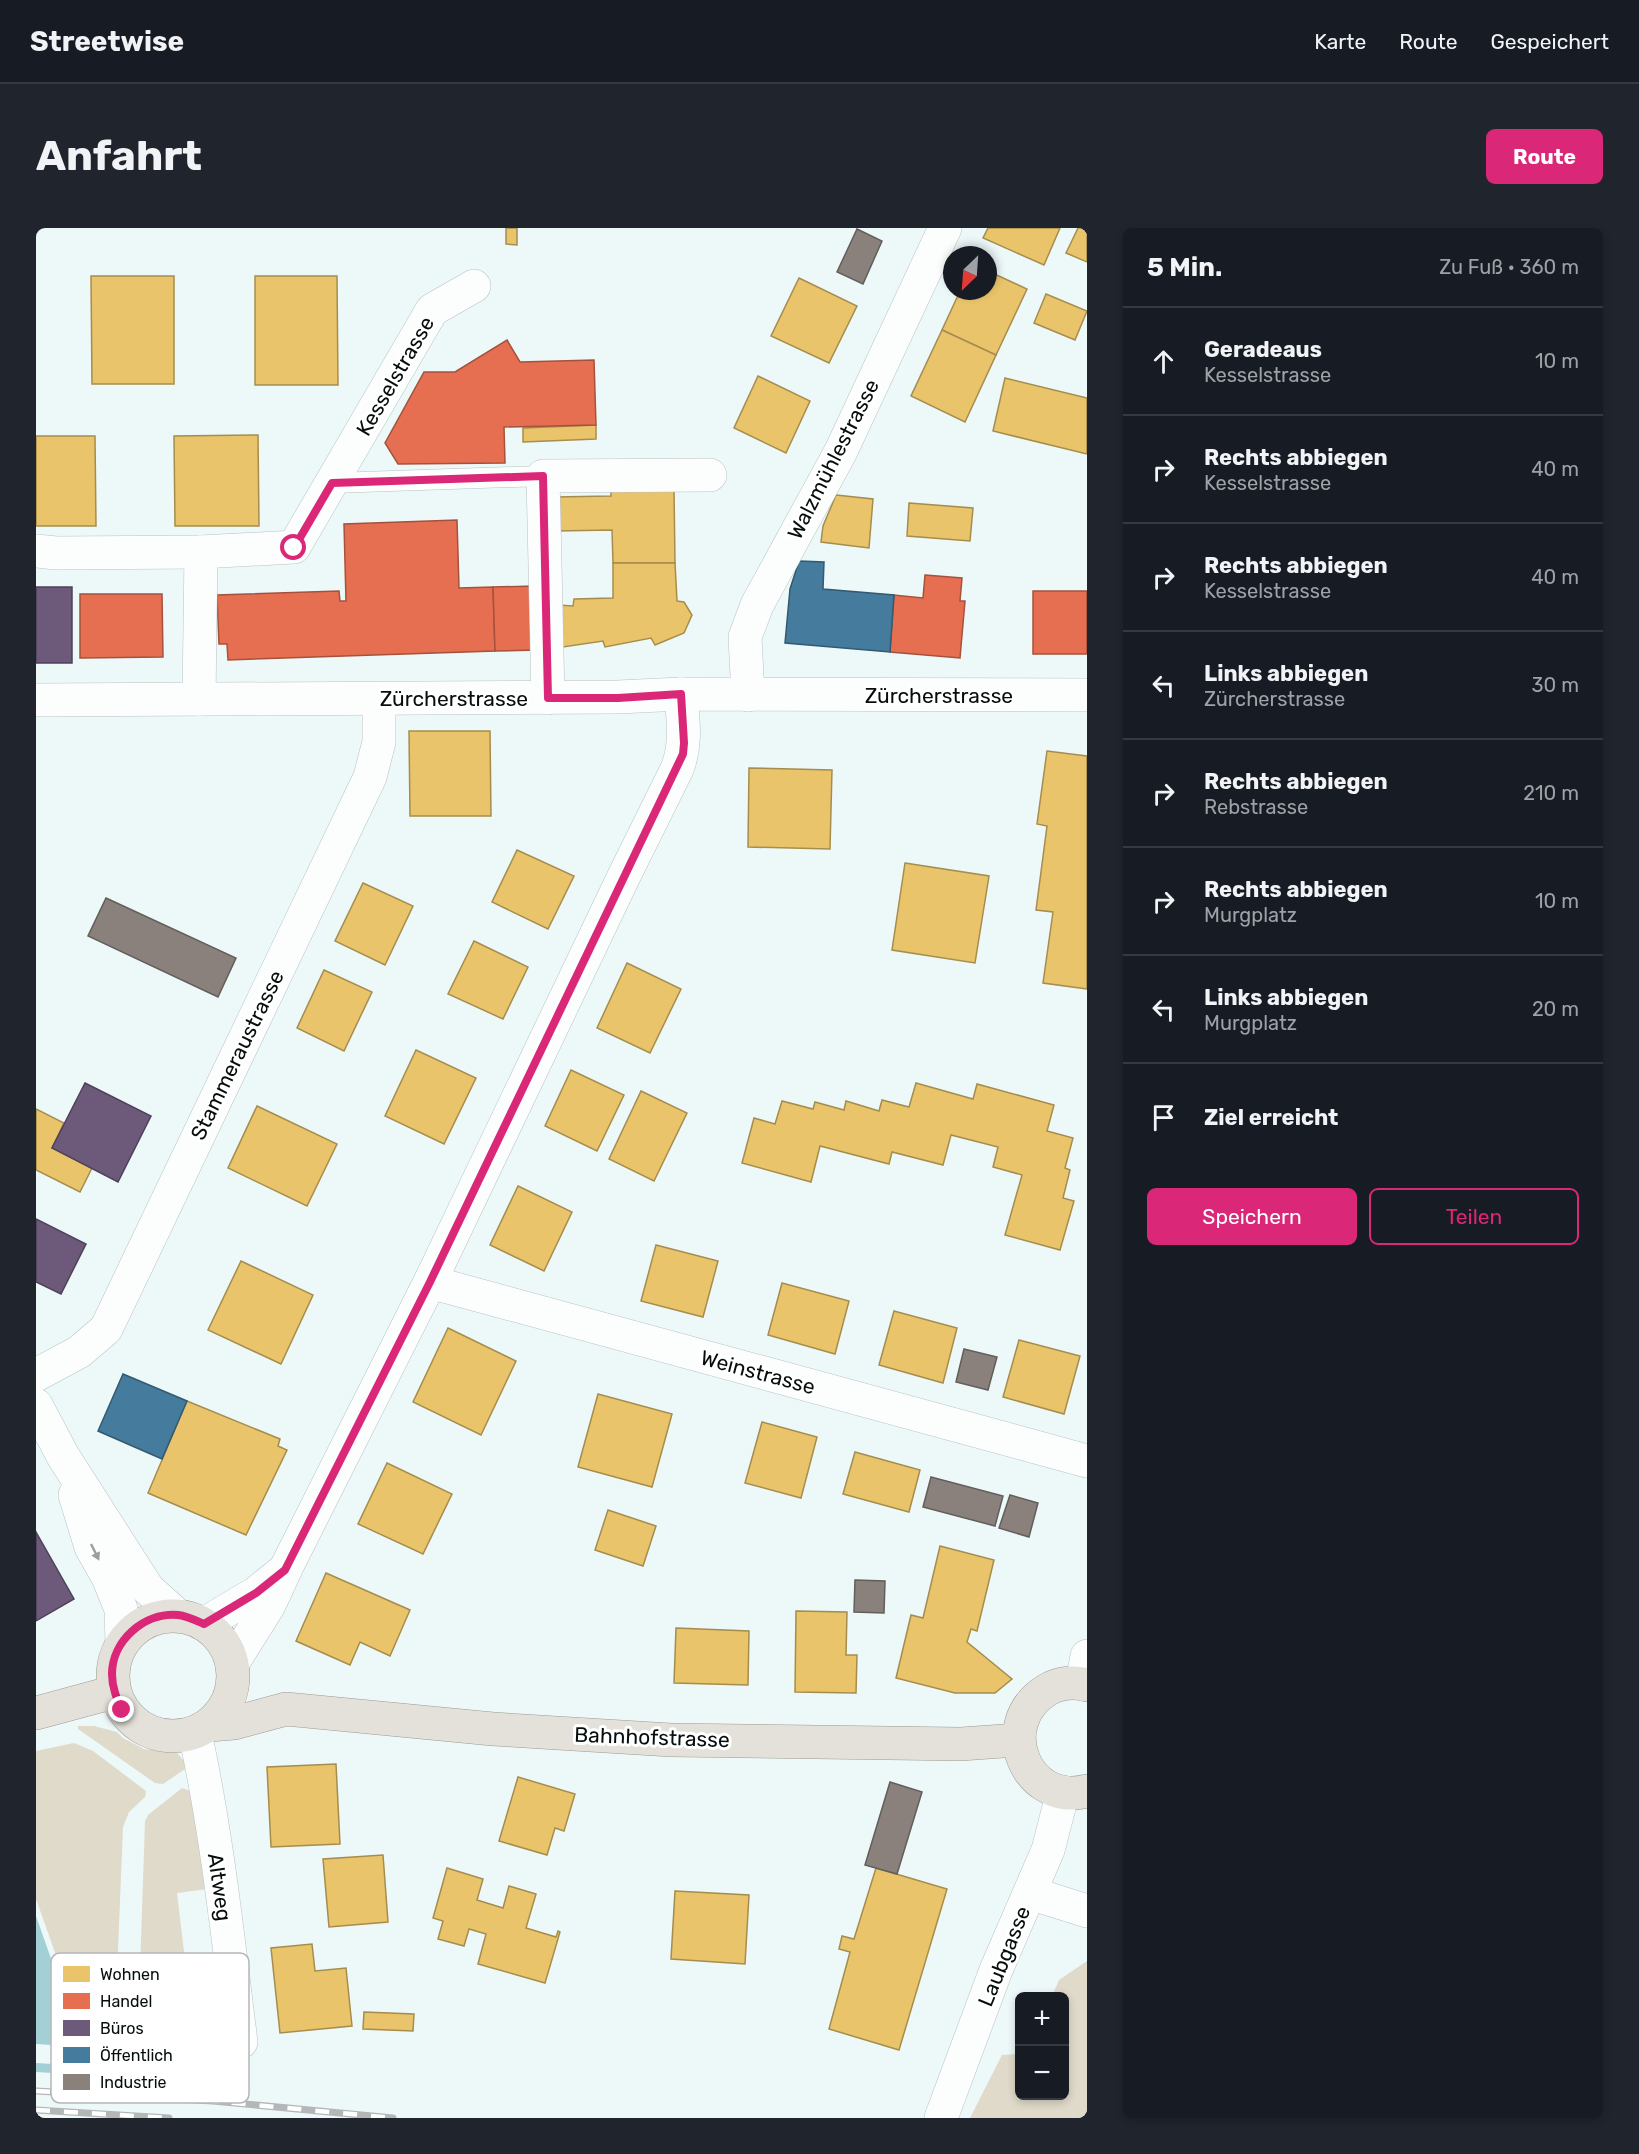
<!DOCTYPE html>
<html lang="de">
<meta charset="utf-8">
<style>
body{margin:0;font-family:Rubik,sans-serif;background:#20242c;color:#f1f3f6}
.controls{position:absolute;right:18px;bottom:18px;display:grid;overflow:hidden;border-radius:9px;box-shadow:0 3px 9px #0003}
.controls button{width:54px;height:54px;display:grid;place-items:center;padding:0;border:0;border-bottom:2px solid #363941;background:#171b24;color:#f1f3f6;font:30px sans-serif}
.compass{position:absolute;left:907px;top:18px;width:54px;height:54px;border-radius:50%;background:#171b24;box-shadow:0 3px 9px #0003;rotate:205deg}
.stop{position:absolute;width:18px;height:18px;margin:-14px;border:4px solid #db2777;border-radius:50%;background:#fff}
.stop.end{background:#db2777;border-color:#fff;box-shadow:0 2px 6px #0008}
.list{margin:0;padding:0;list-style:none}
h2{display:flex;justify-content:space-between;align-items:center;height:78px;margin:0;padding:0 24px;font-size:26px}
h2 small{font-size:20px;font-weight:400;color:#9ea1a6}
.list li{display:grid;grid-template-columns:39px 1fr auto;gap:18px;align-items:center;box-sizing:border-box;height:108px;padding:0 24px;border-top:2px solid #363941}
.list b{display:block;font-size:22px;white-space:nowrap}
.list p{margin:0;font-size:20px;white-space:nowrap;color:#9ea1a6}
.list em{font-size:20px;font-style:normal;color:#9ea1a6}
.actions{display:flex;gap:12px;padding:18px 24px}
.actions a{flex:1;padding:14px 0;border:2px solid #db2777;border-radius:9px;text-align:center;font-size:21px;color:#db2777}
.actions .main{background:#db2777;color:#fff}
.icon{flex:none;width:33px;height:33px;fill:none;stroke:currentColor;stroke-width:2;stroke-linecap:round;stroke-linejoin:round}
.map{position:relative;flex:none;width:1051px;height:1890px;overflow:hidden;border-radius:9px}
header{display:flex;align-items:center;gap:36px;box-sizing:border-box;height:84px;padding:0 30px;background:#171b24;border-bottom:2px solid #363941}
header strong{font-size:28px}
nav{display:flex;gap:33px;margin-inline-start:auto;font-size:21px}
.intro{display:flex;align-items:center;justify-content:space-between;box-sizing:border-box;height:144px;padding:0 36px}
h1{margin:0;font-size:42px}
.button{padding:15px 27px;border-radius:9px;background:#db2777;color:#fff;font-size:21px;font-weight:700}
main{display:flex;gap:36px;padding:0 36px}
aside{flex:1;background:#171b24;border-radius:9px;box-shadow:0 3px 9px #0003}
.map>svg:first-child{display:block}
.green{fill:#e0daca}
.water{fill:#a2d0d5}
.pier{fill:#edf8f9}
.homes{fill:#e9c46a;stroke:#a58d4e;stroke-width:1.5}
.shops{fill:#e76f51;stroke:#a4523d;stroke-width:1.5}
.offices{fill:#6d597a;stroke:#4e4259;stroke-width:1.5}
.public{fill:#457b9d;stroke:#325a72;stroke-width:1.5}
.industry{fill:#8a817c;stroke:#625e5b;stroke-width:1.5}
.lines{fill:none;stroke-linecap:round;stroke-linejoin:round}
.lane-casing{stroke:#b9c2c3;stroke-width:21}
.street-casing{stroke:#b9c2c3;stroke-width:34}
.secondary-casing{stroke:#b9c2c3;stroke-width:34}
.primary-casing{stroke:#9c9b8e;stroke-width:34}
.lane{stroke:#fcfefe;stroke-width:20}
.street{stroke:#fcfefe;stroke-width:33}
.secondary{stroke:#fcfefe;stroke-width:33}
.primary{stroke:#e4e1da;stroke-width:33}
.rail-casing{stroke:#b4b7b8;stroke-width:7}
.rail{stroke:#fff;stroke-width:4.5;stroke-dasharray:14;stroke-linecap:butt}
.oneway{fill:#9a9e9e}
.route{stroke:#db2777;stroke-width:8}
.labels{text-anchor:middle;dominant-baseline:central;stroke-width:6;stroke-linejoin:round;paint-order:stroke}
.street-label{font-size:21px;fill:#060d0d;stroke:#fff}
.key{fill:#fff;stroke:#b4b6b6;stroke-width:1.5}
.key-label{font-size:16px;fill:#060d0d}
</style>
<header>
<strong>Streetwise</strong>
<nav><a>Karte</a><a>Route</a><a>Gespeichert</a></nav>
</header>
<div class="intro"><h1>Anfahrt</h1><a class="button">Route</a></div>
<main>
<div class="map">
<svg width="1051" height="1890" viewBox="0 0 1051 1890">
<rect width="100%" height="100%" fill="#edf8f9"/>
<g class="green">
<path d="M42,1498H58L81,1504L87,1510L108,1521L141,1525L149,1534V1541L127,1556L119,1555L42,1501Z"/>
<path d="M38,1515L57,1523L110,1563L109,1569L93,1584L87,1599L78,1819L45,1816L38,1778L0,1671V1523Z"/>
<path d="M146,1560L154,1563L171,1661L141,1665L158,1808H110L102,1802L109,1593L112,1587Z"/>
<path d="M1051,1733V1890H934L966,1827L983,1826L984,1868H1028V1768H1016L1023,1752Z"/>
</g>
<path class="water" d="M0,1688L45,1816L48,1890H0Z"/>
<g class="pier">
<path d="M0,1816L48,1819L49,1838L0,1835Z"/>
<path d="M0,1844L49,1847L51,1890H0Z"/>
</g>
<g class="homes">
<path d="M470,0H481V17L470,16Z"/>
<path d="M952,0H1024L1008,37L947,10Z"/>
<path d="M1042,0H1051V34L1030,25Z"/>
<path d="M952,43L991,61L960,127L906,102L924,63H952Z"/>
<path d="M55,48H138V156H56Z"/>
<path d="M219,48H301L302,157H219Z"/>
<path d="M763,50L821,78L793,135L735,108Z"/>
<path d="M1010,66L1051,83L1039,112L998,95Z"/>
<path d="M906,102L960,127L929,194L875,168Z"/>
<path d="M722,148L774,173L750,225L698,200Z"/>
<path d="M969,150L1051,170V226L957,203Z"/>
<path d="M560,197V211L487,214V200Z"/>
<path d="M222,207L223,298H139L138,208Z"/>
<path d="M0,208H59L60,298H0Z"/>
<path d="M638,262L639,335H577L576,302L519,303V269L575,268V263Z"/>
<path d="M800,267L837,271L833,320L785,314L787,298Z"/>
<path d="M873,275L937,280L934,313L871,308Z"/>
<path d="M577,335H639L641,373L648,374L656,387L648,405L619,417L615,410L569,419L567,413L527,419L522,377L537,378L538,371L577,370Z"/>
<path d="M373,503H454L455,588H374Z"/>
<path d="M1011,523L1051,528V761L1007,755L1017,684L1000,682L1011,598L1001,596Z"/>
<path d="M713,540L796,542L794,621L712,619Z"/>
<path d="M481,622L538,648L512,701L456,674Z"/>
<path d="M869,635L953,648L939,735L856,722Z"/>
<path d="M327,655L377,678L349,737L299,713Z"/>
<path d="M438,713L492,739L467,791L412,766Z"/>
<path d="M591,735L645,761L614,825L561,800Z"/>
<path d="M288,742L336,764L308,823L261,800Z"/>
<path d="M380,822L440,850L408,916L349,888Z"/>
<path d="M535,842L588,867L561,923L509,898Z"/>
<path d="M880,855L937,871L941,856L1018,877L1011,903L1037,910L1029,940L1034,942L1027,970L1038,973L1024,1022L969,1007L986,947L957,939L962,919L915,907L907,937L856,924L853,936L784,918L775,954L706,935L718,890L739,896L746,873L777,881L779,874L808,882L810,873L843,883L846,872L873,879Z"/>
<path d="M605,863L651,885L618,953L573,931Z"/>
<path d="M221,878L301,916L271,978L192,940Z"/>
<path d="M0,881L28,895L16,920L56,940L44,964L0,942Z"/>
<path d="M482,958L536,984L508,1043L454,1017Z"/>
<path d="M620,1017L682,1033L667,1089L605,1073Z"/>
<path d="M205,1033L277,1067L245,1136L172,1102Z"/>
<path d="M746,1055L813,1073L799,1126L732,1107Z"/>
<path d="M858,1083L921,1100L907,1155L843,1137Z"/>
<path d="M412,1100L480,1133L445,1207L377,1174Z"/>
<path d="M983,1112L1044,1128L1028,1186L967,1169Z"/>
<path d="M562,1166L636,1186L616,1259L542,1239Z"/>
<path d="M151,1173L244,1211L242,1218L251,1222L210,1307L112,1265Z"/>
<path d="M726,1194L781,1209L765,1270L709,1255Z"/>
<path d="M819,1224L884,1242L873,1284L807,1266Z"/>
<path d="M351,1235L416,1266L387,1326L322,1296Z"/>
<path d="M572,1282L620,1298L607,1338L559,1322Z"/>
<path d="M904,1318L958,1332L941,1403L935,1401L931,1414L976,1451L959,1465H919L860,1450L875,1387L887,1390Z"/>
<path d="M290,1345L374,1382L354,1428L324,1414L314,1437L260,1413Z"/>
<path d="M760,1383L811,1384L810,1427H821L820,1465L759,1464Z"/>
<path d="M640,1400L713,1403L712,1457L638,1455Z"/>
<path d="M300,1536L304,1616L235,1619L231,1539Z"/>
<path d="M482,1549L539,1566L528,1603L519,1600L511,1627L463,1613Z"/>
<path d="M347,1627L352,1694L293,1699L287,1631Z"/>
<path d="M411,1640L447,1651L441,1672L467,1680L473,1658L500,1666L490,1700L520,1709L522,1703L524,1704L509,1755L442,1736L450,1706L433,1701L428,1718L402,1711L407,1693L397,1690Z"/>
<path d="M840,1640L911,1661L863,1822L793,1801L814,1724L803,1721L806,1708L818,1711Z"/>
<path d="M639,1663L713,1667L709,1736L635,1731Z"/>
<path d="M276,1716L279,1743L310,1740L316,1798L244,1805L235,1720Z"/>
<path d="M328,1784L378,1786L377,1803L327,1801Z"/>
</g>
<g class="shops">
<path d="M471,112L484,134L558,132L560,197L468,199L469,235L362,236L349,215L388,144H419Z"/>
<path d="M421,292L423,360L457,359L459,423L192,432L191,416H183L181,367L303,363L304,373H310L308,296Z"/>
<path d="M889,347L926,350L924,373H929L924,430L854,424L858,367L887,370Z"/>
<path d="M498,358L501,422L459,423L457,359Z"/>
<rect x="997" y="363" width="54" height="63"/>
<path d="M44,366H126L127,429L44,430Z"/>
</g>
<g class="offices">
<rect x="0" y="359" width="36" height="76"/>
<path d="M49,855L115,888L82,954L16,920Z"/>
<path d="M0,991L50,1016L25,1066L0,1054Z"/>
<path d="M0,1304L38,1371L0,1393Z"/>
</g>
<g class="public">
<path d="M763,333L788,334L787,361L858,367L854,424L749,415L754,361Z"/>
<path d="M87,1146L151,1173L126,1231L62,1203Z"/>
</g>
<g class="industry">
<path d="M821,1L846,13L827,56L801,44Z"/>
<path d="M70,670L200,730L182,769L52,708Z"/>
<path d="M928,1121L961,1129L952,1162L920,1154Z"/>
<path d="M895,1249L967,1268L959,1298L887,1279Z"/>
<path d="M974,1267L1002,1275L993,1309L963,1300Z"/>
<path d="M819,1352L849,1353L848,1385L818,1384Z"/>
<path d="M854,1554L886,1564L861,1646L829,1637Z"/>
</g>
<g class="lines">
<g class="lane-casing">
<path id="lane" d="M296,255L507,248"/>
</g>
<g class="street-casing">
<g id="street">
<path d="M0,323L20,325L165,324"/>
<path d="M712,467L709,409L721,377L805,223L909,0"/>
<path d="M512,470L507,248L674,247"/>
<path d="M163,471L165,324L258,319L396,82L438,58"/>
<path d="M394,1054L1051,1233"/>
<path d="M0,1147L43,1124L70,1101L334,549L343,514V471"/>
<path d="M0,1177L27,1228L112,1361L141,1387"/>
<path d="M39,1267L55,1319L72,1349L85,1381L86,1414"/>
<path d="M168,1396L220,1365L246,1344"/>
<path d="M196,1436L233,1377L252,1336L394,1054L588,648L641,541C651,516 647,492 645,466"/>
<path d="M1046,1456L1051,1428"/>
<path d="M159,1505C181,1606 192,1711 205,1814"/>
<path d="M994,1665L1051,1683"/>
<path d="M905,1890L960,1742L1012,1622L1027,1564"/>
</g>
</g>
<g class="secondary-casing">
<path id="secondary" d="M0,472L582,469L645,466L1051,467"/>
</g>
<g class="primary-casing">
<g id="primary">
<circle cx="137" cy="1448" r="60"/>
<path d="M1051,1457C1038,1453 1022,1455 1011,1462C956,1496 990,1579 1051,1563"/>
<path d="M0,1485L78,1464"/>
<path d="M173,1497L198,1495L250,1481L457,1501L635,1512L925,1516L982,1512"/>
</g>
</g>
<use href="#lane" class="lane"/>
<use href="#street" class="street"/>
<use href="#secondary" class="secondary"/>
<use href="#primary" class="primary"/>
<g class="rail-casing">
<g id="rail">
<path d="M0,1863L177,1873L357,1890"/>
<path d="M0,1882L133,1890"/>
</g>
</g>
<use href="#rail" class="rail"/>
</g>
<defs><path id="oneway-solid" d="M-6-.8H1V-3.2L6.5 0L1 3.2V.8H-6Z" transform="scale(1.5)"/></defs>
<use class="oneway" href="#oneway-solid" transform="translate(59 1324) rotate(64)"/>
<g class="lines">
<path class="route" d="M86,1482C81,1471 76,1460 76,1446C76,1413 108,1384 142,1387C151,1388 159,1392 168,1396L220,1365L249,1342L394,1054L647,526L648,515L645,466L582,470H512L507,248L296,255L258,320"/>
</g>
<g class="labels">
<g class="street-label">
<text transform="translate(359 148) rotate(-60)">Kesselstrasse</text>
<text transform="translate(797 231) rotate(-63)">Walzmühlestrasse</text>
<text x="903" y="467">Zürcherstrasse</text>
<text x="418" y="470">Zürcherstrasse</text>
<text transform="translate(201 827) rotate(-64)">Stammeraustrasse</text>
<text transform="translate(722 1144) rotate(15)">Weinstrasse</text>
<text transform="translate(616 1509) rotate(2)">Bahnhofstrasse</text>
<text transform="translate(184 1659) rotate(82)">Altweg</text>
<text transform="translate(968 1728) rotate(-68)">Laubgasse</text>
</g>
</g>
<rect x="15" y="1725" width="198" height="150" rx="9" class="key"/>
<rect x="27" y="1738" width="27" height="16" fill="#e9c46a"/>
<rect x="27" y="1765" width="27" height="16" fill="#e76f51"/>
<rect x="27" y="1792" width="27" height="16" fill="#6d597a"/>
<rect x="27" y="1819" width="27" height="16" fill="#457b9d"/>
<rect x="27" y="1846" width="27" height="16" fill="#8a817c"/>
<g class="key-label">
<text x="64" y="1752">Wohnen</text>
<text x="64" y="1779">Handel</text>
<text x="64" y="1806">Büros</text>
<text x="64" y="1833">Öffentlich</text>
<text x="64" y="1860">Industrie</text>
</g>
</svg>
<div class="controls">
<button>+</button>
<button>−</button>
</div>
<svg class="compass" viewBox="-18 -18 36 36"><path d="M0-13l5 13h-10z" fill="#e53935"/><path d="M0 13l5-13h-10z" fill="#9ea1a6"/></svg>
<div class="stop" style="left:258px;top:320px"></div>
<div class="stop end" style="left:86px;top:1482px"></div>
</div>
<aside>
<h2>5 Min.<small>Zu Fuß · 360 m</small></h2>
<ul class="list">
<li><svg class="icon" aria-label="ahead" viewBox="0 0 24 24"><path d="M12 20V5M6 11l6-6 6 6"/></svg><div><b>Geradeaus</b><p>Kesselstrasse</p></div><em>10 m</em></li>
<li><svg class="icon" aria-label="right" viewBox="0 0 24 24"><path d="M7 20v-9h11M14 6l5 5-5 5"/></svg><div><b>Rechts abbiegen</b><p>Kesselstrasse</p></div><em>40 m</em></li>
<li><svg class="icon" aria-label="right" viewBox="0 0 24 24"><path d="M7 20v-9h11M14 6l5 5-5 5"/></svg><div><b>Rechts abbiegen</b><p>Kesselstrasse</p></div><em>40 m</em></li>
<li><svg class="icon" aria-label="left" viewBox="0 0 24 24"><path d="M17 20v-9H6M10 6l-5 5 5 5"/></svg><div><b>Links abbiegen</b><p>Zürcherstrasse</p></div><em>30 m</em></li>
<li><svg class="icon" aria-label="right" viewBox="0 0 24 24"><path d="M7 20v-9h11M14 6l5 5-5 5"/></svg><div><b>Rechts abbiegen</b><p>Rebstrasse</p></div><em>210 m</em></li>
<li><svg class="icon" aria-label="right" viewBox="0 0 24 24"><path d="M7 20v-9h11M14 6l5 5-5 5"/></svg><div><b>Rechts abbiegen</b><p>Murgplatz</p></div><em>10 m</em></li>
<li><svg class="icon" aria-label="left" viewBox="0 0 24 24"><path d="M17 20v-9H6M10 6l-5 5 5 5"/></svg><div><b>Links abbiegen</b><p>Murgplatz</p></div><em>20 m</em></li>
<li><svg class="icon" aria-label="arrive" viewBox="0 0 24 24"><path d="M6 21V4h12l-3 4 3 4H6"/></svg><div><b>Ziel erreicht</b></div></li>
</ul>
<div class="actions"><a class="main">Speichern</a><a>Teilen</a></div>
</aside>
</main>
